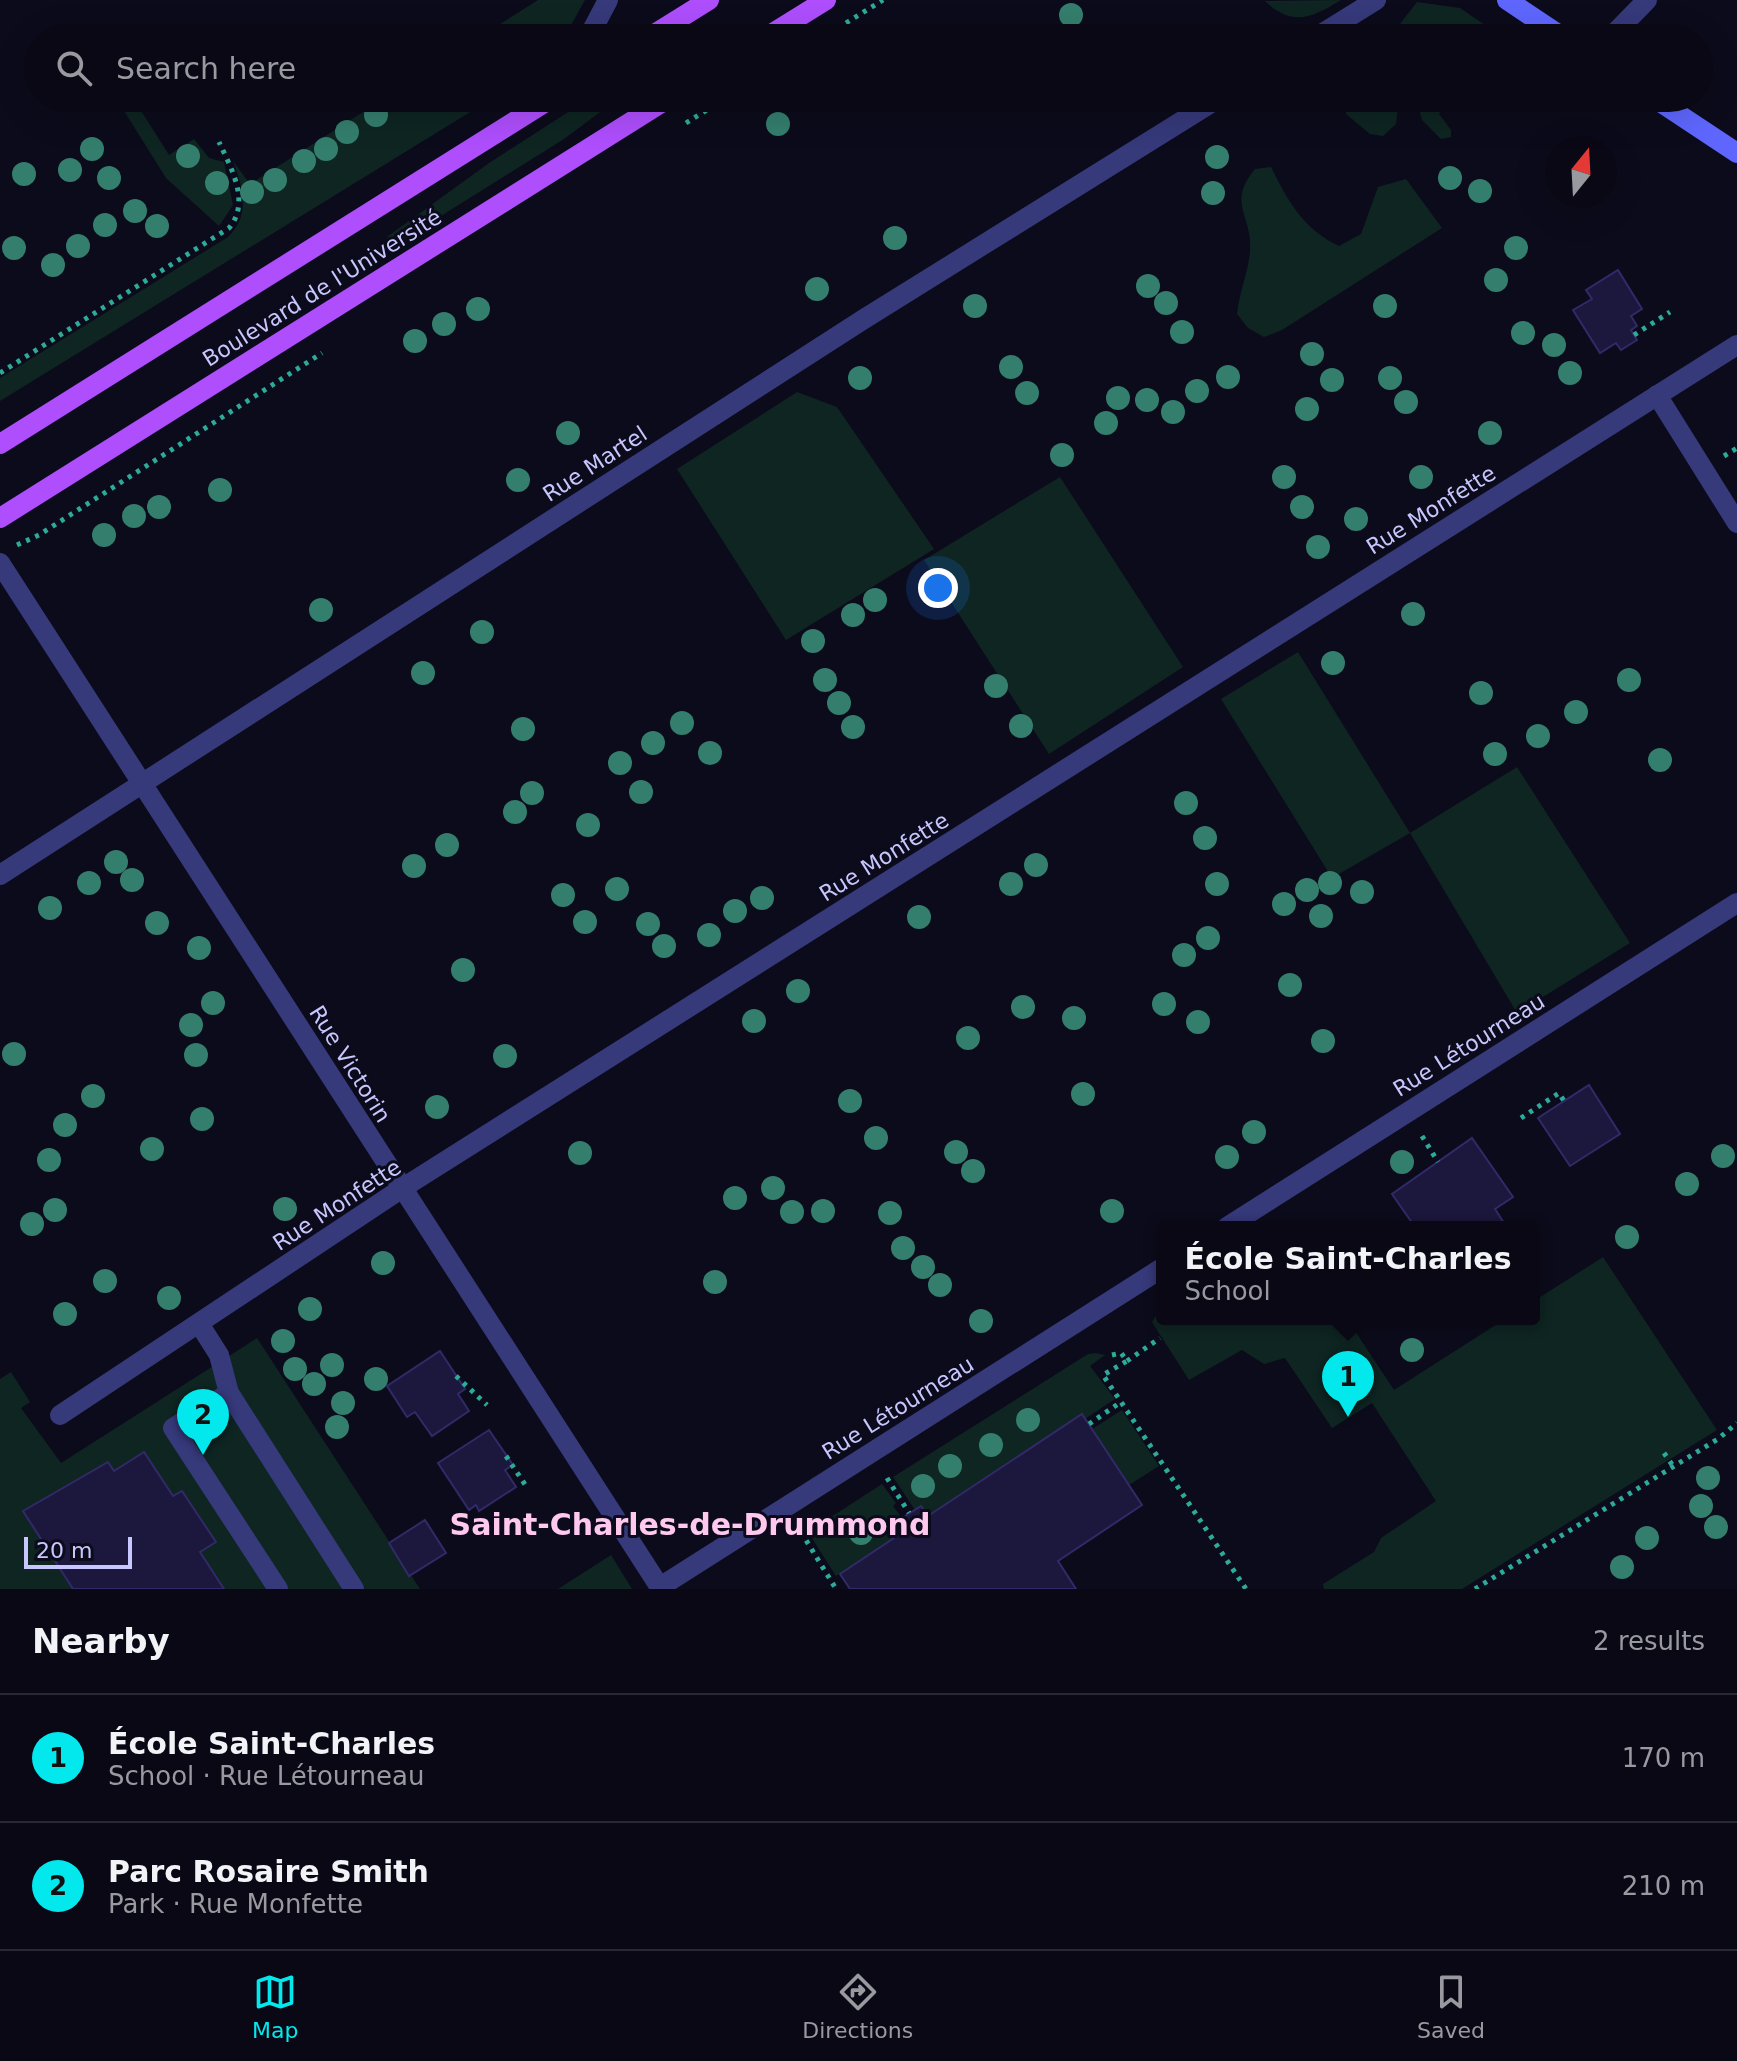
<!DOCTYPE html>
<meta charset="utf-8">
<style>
body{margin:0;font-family:"DejaVu Sans",sans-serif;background:#171622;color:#f1f3f6}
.compass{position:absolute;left:1545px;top:136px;width:72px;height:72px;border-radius:50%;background:#090814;box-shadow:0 8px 32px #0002;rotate:18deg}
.scale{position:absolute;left:24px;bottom:20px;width:108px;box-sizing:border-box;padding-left:8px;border:4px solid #c8c6fe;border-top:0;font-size:22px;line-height:28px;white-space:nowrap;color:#c8c6fe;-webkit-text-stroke:6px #0c0b1b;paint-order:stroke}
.you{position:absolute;left:938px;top:588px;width:28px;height:28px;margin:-20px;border:6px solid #fff;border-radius:50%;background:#1a73e8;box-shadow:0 0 0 12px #1a73e833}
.badge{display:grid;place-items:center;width:52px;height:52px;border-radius:50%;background:#03e8ed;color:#111;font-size:26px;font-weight:700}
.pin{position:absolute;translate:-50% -66px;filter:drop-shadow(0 2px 4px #0008)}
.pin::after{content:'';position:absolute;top:42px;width:28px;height:24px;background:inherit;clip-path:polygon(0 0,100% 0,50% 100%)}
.popup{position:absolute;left:1156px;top:1221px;width:384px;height:104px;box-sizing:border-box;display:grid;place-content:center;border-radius:8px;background:#090814;filter:drop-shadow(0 2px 6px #0005);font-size:26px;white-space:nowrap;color:#999aa0}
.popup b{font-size:30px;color:#f1f3f6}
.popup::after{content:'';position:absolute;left:50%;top:100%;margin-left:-16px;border:16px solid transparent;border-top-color:#090814}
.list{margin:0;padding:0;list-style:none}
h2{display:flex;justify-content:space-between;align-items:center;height:104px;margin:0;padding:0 32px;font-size:34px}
h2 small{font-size:26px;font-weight:400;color:#999aa0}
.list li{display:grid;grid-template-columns:52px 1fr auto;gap:24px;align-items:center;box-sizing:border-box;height:128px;padding:0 32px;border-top:2px solid #292934}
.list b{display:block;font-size:30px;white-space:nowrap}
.list p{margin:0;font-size:26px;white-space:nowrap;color:#999aa0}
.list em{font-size:26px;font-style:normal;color:#999aa0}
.icon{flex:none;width:44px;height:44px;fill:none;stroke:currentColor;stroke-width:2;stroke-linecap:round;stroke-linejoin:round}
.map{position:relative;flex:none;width:1737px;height:1589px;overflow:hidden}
.search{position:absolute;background:#090814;box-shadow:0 8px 32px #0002;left:24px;right:24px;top:24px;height:88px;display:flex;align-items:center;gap:20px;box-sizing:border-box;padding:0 28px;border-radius:44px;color:#999aa0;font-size:30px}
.sheet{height:360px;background:#090814}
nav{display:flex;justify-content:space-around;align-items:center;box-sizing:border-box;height:112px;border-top:2px solid #292934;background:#090814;font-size:22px;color:#999aa0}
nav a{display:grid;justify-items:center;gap:4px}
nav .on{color:#03e8ed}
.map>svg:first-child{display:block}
.green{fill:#0e2522}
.building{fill:#1c173c;stroke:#312a68;stroke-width:2}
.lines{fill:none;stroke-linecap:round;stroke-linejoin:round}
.path{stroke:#2dab99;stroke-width:5;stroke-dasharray:4 6;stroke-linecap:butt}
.lane{stroke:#36397a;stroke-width:20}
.street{stroke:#36397a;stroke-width:20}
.secondary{stroke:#5e66fd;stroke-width:20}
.primary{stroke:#ae4efd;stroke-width:20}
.tree{fill:#347e6d}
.labels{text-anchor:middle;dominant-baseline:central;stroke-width:6;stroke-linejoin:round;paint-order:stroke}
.street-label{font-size:22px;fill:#c8c6fe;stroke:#0c0b1b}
.district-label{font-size:30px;font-weight:bold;fill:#fec8ef;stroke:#0c0b1b}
</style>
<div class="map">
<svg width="1737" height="1589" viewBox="0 0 1737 1589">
<rect width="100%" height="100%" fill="#0c0b1b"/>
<g class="green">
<path d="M538,0H585L564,38H478Z"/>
<path d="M1341,0C1312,18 1292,27 1265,1Z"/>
<path d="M1417,2L1460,8L1504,38H1389Z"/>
<path d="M116,98H133L169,155L194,139L209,158L224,162L233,205L219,226L166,178Z"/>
<path d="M385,98H493L0,401V378L228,237C251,215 243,188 233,161L250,184Z"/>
<path d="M590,98H619L564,139L393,246L387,237L489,163Z"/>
<path d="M1347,98H1399L1396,124L1383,136L1370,134L1346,114Z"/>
<path d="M1416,98H1443L1445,103L1439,114L1451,130V137L1441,139L1422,120Z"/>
<path d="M1271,167C1288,201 1303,229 1339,246L1361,234L1378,187L1406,179L1442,228L1282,330L1264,337L1248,328L1237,314C1239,293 1248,273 1250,252C1253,215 1226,204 1255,169Z"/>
<path d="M797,392L837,407L934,549L786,640L677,469Z"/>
<path d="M1060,477L1183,667L1049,754L924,560Z"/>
<path d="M1298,652L1410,833L1517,767L1630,943L1517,1013L1410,833L1332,878L1221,699Z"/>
<path d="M1603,1257L1717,1430L1462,1589H1324L1323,1584L1374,1552L1381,1538L1436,1501L1372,1403L1332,1428L1285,1358L1264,1364L1242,1350L1189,1380L1152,1322L1162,1306V1319H1347L1394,1390L1505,1319H1534V1301Z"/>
<path d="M257,1338L420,1589H0V1379L11,1372L30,1402L21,1408L61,1463Z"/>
<path d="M1096,1353L1105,1355L1090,1366L1115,1399L1085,1419L1082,1415L928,1516L921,1506L915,1510L893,1477L1088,1354Z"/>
<path d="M1122,1410L1159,1466L1129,1485L1092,1429Z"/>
<path d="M882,1484L896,1503L893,1506L902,1518L899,1521L906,1530L836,1576L808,1532Z"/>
<path d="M611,1555L632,1589H558Z"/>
</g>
<g class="building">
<path d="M1618,270L1642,309L1631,316L1637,326L1631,330L1637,340L1621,350L1616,343L1600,353L1573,310L1592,299L1586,290Z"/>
<path d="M1589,1085L1620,1134L1570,1166L1538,1118Z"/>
<path d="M1472,1138L1513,1197L1495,1209L1504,1223L1499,1227H1415L1392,1194Z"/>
<path d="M440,1351L465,1389L458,1394L469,1411L432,1436L415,1412L407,1417L387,1386Z"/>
<path d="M1082,1414L1142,1505L1058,1561L1076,1589H850L840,1574L906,1530L899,1521L902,1518L921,1506L928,1516Z"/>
<path d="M489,1430L513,1465L505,1470L516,1487L479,1511L476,1505L469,1510L438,1463Z"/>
<path d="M144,1452L173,1496L182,1491L216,1542L200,1552L224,1589H73L23,1511L108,1462L114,1471Z"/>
<path d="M425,1520L446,1553L409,1576L389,1543Z"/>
</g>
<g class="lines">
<g class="path">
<path d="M846,23L883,0"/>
<path d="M686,123L726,98"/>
<path d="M1634,335L1670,312"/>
<path d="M0,373L229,228C251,202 231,168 219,142"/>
<path d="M1724,456L1737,448"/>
<path d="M17,545L39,535L322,353"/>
<path d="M1521,1118L1559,1093L1564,1101"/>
<path d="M1422,1136L1438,1162"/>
<path d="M1112,1355L1121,1353L1127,1361L1103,1375L1246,1589"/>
<path d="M1127,1361L1160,1338"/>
<path d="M456,1376L487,1405"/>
<path d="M1089,1424L1121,1402"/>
<path d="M1664,1453L1673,1466"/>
<path d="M506,1456L526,1486"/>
<path d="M887,1478L909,1513"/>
<path d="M801,1532L836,1589"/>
<path d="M1475,1589L1718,1439L1737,1423"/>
</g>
<g class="lane">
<path d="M588,38L608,0"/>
<path d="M200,1325L219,1355L229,1393L354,1589"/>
<path d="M229,1393L173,1428L278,1589"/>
</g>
<g class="street">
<path d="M1315,38L1376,0"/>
<path d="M1610,38L1647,0"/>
<path d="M1657,395L1737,523"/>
<path d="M0,563L661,1589"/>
<path d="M0,875L864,319L1219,98"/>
<path d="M1227,1227L1737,903"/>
<path d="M60,1415L401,1189L1737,345"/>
<path d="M660,1587L1162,1268"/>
</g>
<g class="secondary">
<path d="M1507,0L1564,38"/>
<path d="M1654,98L1737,153"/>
</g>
<g class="primary">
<path d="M648,38L709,0"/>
<path d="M765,38L826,0"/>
<path d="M0,444L552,98"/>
<path d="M0,518L669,98"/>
</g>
</g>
<g class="tree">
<circle cx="1071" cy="15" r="12"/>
<circle cx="376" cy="115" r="12"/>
<circle cx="778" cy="124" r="12"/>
<circle cx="347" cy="132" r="12"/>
<circle cx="92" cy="149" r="12"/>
<circle cx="326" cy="149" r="12"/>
<circle cx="188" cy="156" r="12"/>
<circle cx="1217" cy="157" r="12"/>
<circle cx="304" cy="161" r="12"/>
<circle cx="70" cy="170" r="12"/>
<circle cx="24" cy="174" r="12"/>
<circle cx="109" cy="178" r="12"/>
<circle cx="1450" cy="178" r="12"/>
<circle cx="275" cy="180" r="12"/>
<circle cx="217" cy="183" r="12"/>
<circle cx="1480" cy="191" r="12"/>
<circle cx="252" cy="192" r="12"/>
<circle cx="1213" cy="193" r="12"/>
<circle cx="135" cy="211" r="12"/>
<circle cx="105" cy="225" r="12"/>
<circle cx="157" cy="226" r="12"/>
<circle cx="895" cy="238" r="12"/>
<circle cx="78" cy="246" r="12"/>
<circle cx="14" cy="248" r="12"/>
<circle cx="1516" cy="248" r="12"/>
<circle cx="53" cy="265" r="12"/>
<circle cx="1496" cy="280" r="12"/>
<circle cx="1148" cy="286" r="12"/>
<circle cx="817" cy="289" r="12"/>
<circle cx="1166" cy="303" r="12"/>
<circle cx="975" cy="306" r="12"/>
<circle cx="1385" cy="306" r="12"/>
<circle cx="478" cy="309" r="12"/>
<circle cx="444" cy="324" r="12"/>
<circle cx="1182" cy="332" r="12"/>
<circle cx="1523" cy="333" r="12"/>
<circle cx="415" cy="341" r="12"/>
<circle cx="1554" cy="345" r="12"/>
<circle cx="1312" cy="354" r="12"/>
<circle cx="1011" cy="367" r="12"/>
<circle cx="1570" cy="373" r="12"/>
<circle cx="1228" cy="377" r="12"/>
<circle cx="860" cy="378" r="12"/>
<circle cx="1390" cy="378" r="12"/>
<circle cx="1332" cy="380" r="12"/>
<circle cx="1197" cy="391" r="12"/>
<circle cx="1027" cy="393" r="12"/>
<circle cx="1118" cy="398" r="12"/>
<circle cx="1147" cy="400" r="12"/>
<circle cx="1406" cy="402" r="12"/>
<circle cx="1307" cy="409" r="12"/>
<circle cx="1173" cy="412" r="12"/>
<circle cx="1106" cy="423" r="12"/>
<circle cx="568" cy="433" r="12"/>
<circle cx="1490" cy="433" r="12"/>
<circle cx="1062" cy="455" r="12"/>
<circle cx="1284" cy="477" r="12"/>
<circle cx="1421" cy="477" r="12"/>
<circle cx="518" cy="480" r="12"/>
<circle cx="220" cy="490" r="12"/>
<circle cx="159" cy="507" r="12"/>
<circle cx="1302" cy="507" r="12"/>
<circle cx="134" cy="516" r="12"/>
<circle cx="1356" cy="519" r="12"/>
<circle cx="104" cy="535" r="12"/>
<circle cx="1318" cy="547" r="12"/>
<circle cx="875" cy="600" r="12"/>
<circle cx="321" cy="610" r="12"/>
<circle cx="1413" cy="614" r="12"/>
<circle cx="853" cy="615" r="12"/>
<circle cx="482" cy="632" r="12"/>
<circle cx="813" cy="641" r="12"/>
<circle cx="1333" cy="663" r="12"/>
<circle cx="423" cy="673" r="12"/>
<circle cx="825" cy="680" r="12"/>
<circle cx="1629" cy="680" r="12"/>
<circle cx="996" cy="686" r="12"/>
<circle cx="1481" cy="693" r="12"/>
<circle cx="839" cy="703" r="12"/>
<circle cx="1576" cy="712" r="12"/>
<circle cx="682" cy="723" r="12"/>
<circle cx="1021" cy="726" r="12"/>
<circle cx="853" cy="727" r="12"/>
<circle cx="523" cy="729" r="12"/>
<circle cx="1538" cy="736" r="12"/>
<circle cx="653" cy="743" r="12"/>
<circle cx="710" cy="753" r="12"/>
<circle cx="1495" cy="754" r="12"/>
<circle cx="1660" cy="760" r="12"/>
<circle cx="620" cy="763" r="12"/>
<circle cx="641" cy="792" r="12"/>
<circle cx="532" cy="793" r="12"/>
<circle cx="1186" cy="803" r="12"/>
<circle cx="515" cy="812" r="12"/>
<circle cx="588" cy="825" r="12"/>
<circle cx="1205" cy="838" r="12"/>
<circle cx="447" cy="845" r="12"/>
<circle cx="116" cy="862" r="12"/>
<circle cx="1036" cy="865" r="12"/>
<circle cx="414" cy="866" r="12"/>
<circle cx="132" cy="880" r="12"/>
<circle cx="89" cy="883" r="12"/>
<circle cx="1330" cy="883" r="12"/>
<circle cx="1011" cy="884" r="12"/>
<circle cx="1217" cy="884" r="12"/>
<circle cx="617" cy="889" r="12"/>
<circle cx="1307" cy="890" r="12"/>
<circle cx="1362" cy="892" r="12"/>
<circle cx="563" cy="895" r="12"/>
<circle cx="762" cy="898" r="12"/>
<circle cx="1284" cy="904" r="12"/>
<circle cx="50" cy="908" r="12"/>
<circle cx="735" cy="911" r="12"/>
<circle cx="1321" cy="916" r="12"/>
<circle cx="919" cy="917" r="12"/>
<circle cx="585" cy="922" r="12"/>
<circle cx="157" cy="923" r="12"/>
<circle cx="648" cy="924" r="12"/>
<circle cx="709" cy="935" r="12"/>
<circle cx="1208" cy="938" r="12"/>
<circle cx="664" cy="946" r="12"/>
<circle cx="199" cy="948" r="12"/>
<circle cx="1184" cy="955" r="12"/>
<circle cx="463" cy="970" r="12"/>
<circle cx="1290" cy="985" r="12"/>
<circle cx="798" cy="991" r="12"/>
<circle cx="213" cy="1003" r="12"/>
<circle cx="1164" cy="1004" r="12"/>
<circle cx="1023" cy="1007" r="12"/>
<circle cx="1074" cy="1018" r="12"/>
<circle cx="754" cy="1021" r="12"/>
<circle cx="1198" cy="1022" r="12"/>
<circle cx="191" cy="1025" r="12"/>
<circle cx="968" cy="1038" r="12"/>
<circle cx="1323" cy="1041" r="12"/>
<circle cx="14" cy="1054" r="12"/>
<circle cx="196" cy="1055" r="12"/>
<circle cx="505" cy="1056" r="12"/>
<circle cx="1083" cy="1094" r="12"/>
<circle cx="93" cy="1096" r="12"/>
<circle cx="850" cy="1101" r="12"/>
<circle cx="437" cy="1107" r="12"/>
<circle cx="202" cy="1119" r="12"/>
<circle cx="65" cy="1125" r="12"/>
<circle cx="1254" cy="1132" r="12"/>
<circle cx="876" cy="1138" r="12"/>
<circle cx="152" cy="1149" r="12"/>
<circle cx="956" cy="1152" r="12"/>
<circle cx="580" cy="1153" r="12"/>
<circle cx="1723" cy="1156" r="12"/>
<circle cx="1227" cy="1157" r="12"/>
<circle cx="49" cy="1160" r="12"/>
<circle cx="1402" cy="1162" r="12"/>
<circle cx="973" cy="1171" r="12"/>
<circle cx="1687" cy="1184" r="12"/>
<circle cx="773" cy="1188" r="12"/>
<circle cx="735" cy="1198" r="12"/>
<circle cx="285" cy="1209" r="12"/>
<circle cx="55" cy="1210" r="12"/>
<circle cx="823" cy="1211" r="12"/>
<circle cx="1112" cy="1211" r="12"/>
<circle cx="792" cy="1212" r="12"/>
<circle cx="890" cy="1213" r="12"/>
<circle cx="32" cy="1224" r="12"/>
<circle cx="1627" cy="1237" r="12"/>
<circle cx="903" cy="1248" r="12"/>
<circle cx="383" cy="1263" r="12"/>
<circle cx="923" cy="1267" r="12"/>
<circle cx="105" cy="1281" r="12"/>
<circle cx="715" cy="1282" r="12"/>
<circle cx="940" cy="1285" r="12"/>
<circle cx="169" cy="1298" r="12"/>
<circle cx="310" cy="1309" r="12"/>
<circle cx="65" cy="1314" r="12"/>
<circle cx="981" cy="1321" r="12"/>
<circle cx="283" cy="1341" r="12"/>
<circle cx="1412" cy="1350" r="12"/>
<circle cx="332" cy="1365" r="12"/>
<circle cx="295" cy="1369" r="12"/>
<circle cx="376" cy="1379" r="12"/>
<circle cx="314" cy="1384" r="12"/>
<circle cx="343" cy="1403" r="12"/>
<circle cx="1028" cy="1420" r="12"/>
<circle cx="337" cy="1427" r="12"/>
<circle cx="991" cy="1445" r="12"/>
<circle cx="950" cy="1466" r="12"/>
<circle cx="1708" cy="1478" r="12"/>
<circle cx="923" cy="1486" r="12"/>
<circle cx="1701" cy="1506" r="12"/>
<circle cx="1716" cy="1527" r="12"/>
<circle cx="861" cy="1533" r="12"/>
<circle cx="1647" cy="1538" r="12"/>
<circle cx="1622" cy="1567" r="12"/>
</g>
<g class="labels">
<g class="street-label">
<text transform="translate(322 288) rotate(-32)">Boulevard de l'Université</text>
<text transform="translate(595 464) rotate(-33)">Rue Martel</text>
<text transform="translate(1431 510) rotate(-32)">Rue Monfette</text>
<text transform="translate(884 857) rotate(-32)">Rue Monfette</text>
<text transform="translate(1469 1045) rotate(-32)">Rue Létourneau</text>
<text transform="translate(350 1064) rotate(58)">Rue Victorin</text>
<text transform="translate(337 1205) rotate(-33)">Rue Monfette</text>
<text transform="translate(898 1408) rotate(-32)">Rue Létourneau</text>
</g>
<g class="district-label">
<text x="690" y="1524">Saint-Charles-de-Drummond</text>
</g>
</g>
</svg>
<svg class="compass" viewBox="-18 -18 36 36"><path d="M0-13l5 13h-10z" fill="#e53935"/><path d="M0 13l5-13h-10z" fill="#999aa0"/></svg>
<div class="scale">20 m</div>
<div class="you"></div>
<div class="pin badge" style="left:1348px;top:1417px">1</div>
<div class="popup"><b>École Saint-Charles</b>School</div>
<div class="pin badge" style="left:203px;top:1455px">2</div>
<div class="search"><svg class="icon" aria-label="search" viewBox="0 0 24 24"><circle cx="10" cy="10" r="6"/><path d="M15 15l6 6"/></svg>Search here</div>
</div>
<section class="sheet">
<h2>Nearby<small>2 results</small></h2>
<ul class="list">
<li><span class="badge">1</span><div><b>École Saint-Charles</b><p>School · Rue Létourneau</p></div><em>170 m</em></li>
<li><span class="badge">2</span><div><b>Parc Rosaire Smith</b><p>Park · Rue Monfette</p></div><em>210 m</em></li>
</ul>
</section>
<nav>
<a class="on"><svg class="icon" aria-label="map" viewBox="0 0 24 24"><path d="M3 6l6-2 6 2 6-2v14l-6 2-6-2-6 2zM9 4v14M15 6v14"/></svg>Map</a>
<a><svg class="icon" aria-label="directions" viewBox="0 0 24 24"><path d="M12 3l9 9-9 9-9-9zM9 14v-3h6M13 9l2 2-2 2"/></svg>Directions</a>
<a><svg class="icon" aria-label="saved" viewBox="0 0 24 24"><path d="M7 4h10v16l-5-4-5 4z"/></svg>Saved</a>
</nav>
